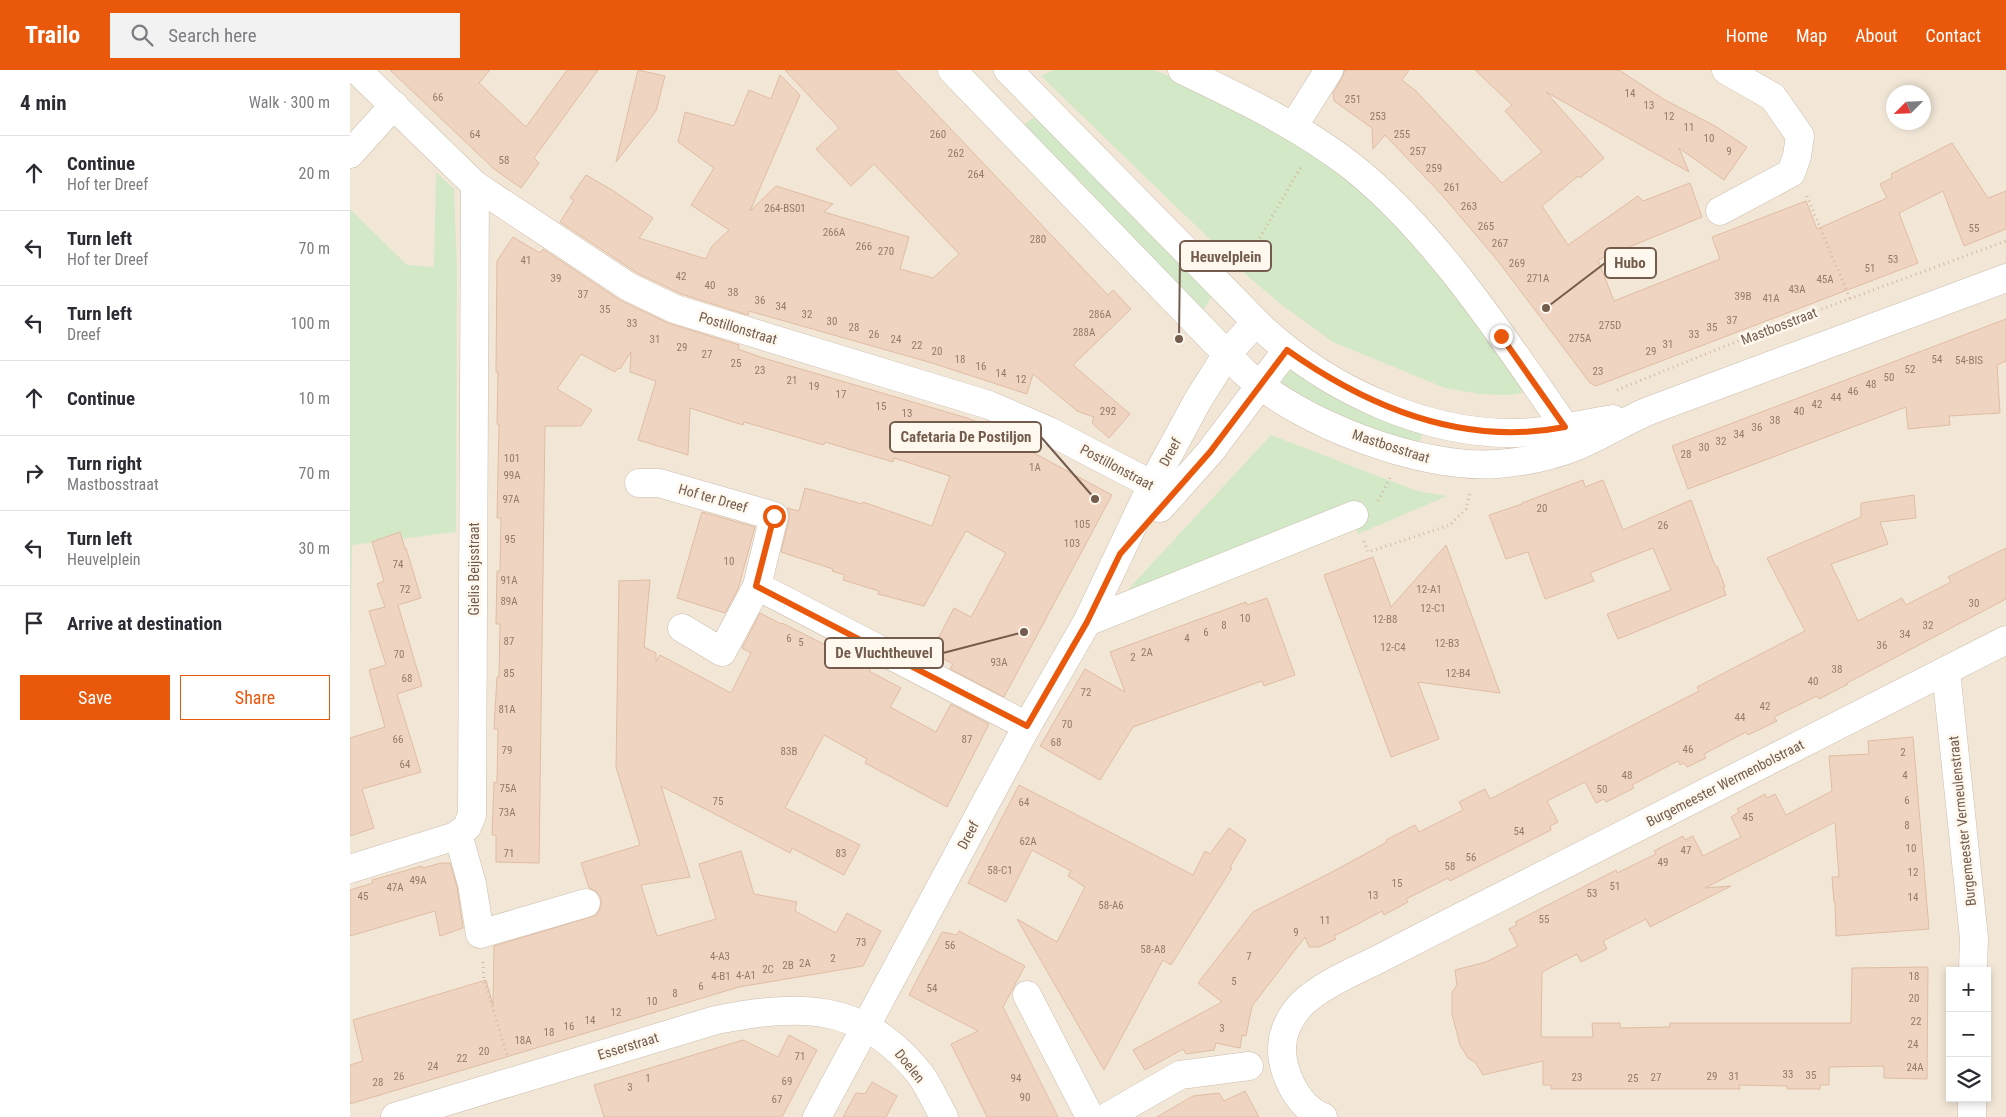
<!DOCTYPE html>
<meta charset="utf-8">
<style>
body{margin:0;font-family:"Roboto Condensed",sans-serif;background:#f2f2f3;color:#2b2b33}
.controls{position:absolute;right:15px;bottom:15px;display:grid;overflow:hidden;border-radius:0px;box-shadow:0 2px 8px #0003}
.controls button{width:45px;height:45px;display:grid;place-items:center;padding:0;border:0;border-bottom:1px solid #e1e1e2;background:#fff;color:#2b2b33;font:25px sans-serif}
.compass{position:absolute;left:1536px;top:15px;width:45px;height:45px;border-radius:50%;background:#fff;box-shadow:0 2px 8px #0003;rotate:246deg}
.stop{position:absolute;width:15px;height:15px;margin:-11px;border:4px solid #ea580c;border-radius:50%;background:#fff}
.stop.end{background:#ea580c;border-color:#fff;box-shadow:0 1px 5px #0008}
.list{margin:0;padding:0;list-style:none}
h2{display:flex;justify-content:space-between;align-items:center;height:65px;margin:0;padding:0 20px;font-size:21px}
h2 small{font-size:16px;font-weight:400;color:#7c7c81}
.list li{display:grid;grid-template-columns:32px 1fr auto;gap:15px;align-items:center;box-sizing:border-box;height:75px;padding:0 20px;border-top:1px solid #e1e1e2}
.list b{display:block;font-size:19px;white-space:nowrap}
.list p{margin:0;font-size:16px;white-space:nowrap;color:#7c7c81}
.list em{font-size:16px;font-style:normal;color:#7c7c81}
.actions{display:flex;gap:10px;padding:15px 20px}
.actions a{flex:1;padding:11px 0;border:1px solid #ea580c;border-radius:0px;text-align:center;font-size:18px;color:#ea580c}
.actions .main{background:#ea580c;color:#fff}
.icon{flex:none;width:28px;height:28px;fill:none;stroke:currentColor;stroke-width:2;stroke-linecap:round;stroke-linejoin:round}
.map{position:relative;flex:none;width:1656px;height:1047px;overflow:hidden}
header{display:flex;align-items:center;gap:30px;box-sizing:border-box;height:70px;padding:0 25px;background:#ea580c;color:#fff}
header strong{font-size:24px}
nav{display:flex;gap:28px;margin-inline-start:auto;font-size:18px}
.search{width:350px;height:45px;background:#f2f2f3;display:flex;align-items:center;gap:12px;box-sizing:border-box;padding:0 18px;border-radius:0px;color:#7c7c81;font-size:19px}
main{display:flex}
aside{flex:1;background:#fff}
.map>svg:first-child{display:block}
.residential{fill:#f2e7d7;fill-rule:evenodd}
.green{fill:#d3e8c7}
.building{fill:#efd5c1;stroke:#e0bca2}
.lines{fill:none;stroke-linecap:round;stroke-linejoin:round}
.minor-casing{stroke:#ccbdae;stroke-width:29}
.path{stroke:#d4b8a4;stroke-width:3;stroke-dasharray:1 4;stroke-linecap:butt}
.minor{stroke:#fff;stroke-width:28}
.route{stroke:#ea580c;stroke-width:6}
.labels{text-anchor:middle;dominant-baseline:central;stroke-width:5;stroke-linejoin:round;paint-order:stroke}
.number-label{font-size:11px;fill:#937a6a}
.street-label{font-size:14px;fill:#745c4d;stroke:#fef8ee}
.leader{fill:none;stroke:#745c4d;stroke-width:2}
.callout-dot{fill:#745c4d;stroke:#fef8ee;stroke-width:2}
.callout{fill:#fef8ee;stroke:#745c4d;stroke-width:2}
.callout-label{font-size:15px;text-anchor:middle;font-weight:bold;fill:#745c4d}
</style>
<header>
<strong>Trailo</strong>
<div class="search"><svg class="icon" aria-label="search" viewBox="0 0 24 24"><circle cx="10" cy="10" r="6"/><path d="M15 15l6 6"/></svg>Search here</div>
<nav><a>Home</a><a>Map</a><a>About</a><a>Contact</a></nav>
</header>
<main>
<aside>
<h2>4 min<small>Walk · 300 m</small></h2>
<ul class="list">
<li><svg class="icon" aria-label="ahead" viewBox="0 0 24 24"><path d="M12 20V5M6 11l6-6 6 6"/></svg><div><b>Continue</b><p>Hof ter Dreef</p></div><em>20 m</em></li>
<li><svg class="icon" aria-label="left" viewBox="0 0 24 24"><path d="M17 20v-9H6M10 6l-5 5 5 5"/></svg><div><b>Turn left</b><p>Hof ter Dreef</p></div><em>70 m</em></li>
<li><svg class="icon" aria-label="left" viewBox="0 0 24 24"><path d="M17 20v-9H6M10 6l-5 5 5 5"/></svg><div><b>Turn left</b><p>Dreef</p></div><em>100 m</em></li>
<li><svg class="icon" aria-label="ahead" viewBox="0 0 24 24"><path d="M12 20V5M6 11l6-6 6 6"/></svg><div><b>Continue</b></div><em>10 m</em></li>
<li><svg class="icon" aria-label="right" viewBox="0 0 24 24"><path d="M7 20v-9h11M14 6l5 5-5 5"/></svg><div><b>Turn right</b><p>Mastbosstraat</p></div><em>70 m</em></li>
<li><svg class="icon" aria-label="left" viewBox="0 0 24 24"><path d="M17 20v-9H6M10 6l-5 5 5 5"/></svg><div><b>Turn left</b><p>Heuvelplein</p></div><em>30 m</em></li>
<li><svg class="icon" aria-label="arrive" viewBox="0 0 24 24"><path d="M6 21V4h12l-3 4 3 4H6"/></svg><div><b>Arrive at destination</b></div></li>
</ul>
<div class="actions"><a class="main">Save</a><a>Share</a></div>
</aside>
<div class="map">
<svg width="1656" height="1047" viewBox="0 0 1656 1047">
<rect width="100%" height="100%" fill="#fbf4e8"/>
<path class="residential" d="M0,0H1656V1047H0ZM1544,22H1574V52H1544ZM1600,901H1637V1028H1600Z"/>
<g class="green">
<path d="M703,0H804L895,37L994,100L1094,205L1173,315L1172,323L1161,325L1130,324L1095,318L983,272L933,236L902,210L691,6Z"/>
<path d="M683,48H686L864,223L850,245L675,57L676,53Z"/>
<path d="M86,102L104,119L107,198L106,462L2,475L0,596V139L57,195L84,197Z"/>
<path d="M944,297L1072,361L1071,370L1067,374L986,348L932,316L933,308Z"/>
<path d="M921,365L1067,421L1097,426L1008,464L998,437L772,526Z"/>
</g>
<g class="building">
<path d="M40,0H140L129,13L176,57L217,0H248L184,88L189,93L171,118L144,99Z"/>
<path d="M288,0L315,6L306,41L266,92Z"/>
<path d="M435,0H545L758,225L763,220L781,239L723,295L780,344L759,368L742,353L744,347L727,341L683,304L677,324L582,293L399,241L398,245L331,224L287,203L210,152L224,130L220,128L236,105L262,120L303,148L289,168L356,189L362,176L379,160L341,135L364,98L328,72L335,42L384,56L399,20L421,29L430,5L450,25L400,141L426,116L483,134L474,142L559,167L550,199L583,208L609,184L524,94L501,116L466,79L489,58Z"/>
<path d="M995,0H1059L1052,10L1066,21L1152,113L1192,82L1155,41L1162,35L1125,0H1269L1315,30L1365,56L1397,77L1374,110L1329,78L1339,102L1196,22L1254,88L1230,108L1228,106L1192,136L1218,175L1288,126L1293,131L1340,113L1352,147L1248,190L1264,231L1370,189L1362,167L1456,131L1467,159L1537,128L1530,114L1542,108L1541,104L1602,73L1638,128L1656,121V159L1614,176L1593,121L1549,143L1568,193L1246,316L1240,313L1148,191L1092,125L1035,65L1023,79L1022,58L984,31L983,23L992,8Z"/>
<path d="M163,167L190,183L193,179L270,230L318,253L389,275L388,279L410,287L617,348L654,362L652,366L762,425L654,627L600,599L603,594L581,582L604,538L621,547L656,483L616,461L574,536L528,524L529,521L493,510L495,505L482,501L483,499L431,482L439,450V442L437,438L449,441L455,418L512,434L513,432L582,456L600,406L544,388L543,392L475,372L474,375L394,352L393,355L340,338L338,385L288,370L306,311L280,302L281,282L270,299L268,298L265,302L231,284L207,319L242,340L231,356H195L189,793L146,792V765H142L144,712L147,713L148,659H144L147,607H149L150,554H146L147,501H150L151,448H147L149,355L147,354L148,302H146L147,191Z"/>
<path d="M1656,249V291L1647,295L1650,343L1599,346L1600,355L1558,359L1556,337L1338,419L1322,376Z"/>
<path d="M1233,410L1235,417L1253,410L1273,460L1341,430L1365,496H1367L1375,517H1373L1376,525L1268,569L1257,544L1321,520L1303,478L1240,503L1244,511L1195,529L1178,482L1156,489L1139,445L1172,434V433Z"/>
<path d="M1564,425L1566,448L1530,452L1538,474L1481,494L1508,551L1552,528L1556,535L1601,512L1598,507L1656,478V529L1497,613L1498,614L1469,629L1467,626L1424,647L1427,651L1398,665L1396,662L1354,684L1356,688L1337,697L1334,693L1330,695L1328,691L1282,715L1284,718L1256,732L1254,729L1246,733L1235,712L1197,731L1208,752L1200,756L1201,760L1100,811L1098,808L1056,829L1058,832L1034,845L1032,841L1008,854L984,866L986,869L969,877H959L955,867L902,936L896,966L892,965L890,978L866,973L864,980L836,984L833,979L795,1000L783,980L872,932L848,913L903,842L982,802L1037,772L1036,770L1065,755L1069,762L1113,740L1109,732L1135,719L1140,729L1204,696L1349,621L1347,617L1455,561L1417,488L1511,447V433Z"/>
<path d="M352,442L405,457L388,519L375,543L327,528Z"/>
<path d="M50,462L55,479L56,478L71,528L48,535L72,616L47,624L71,702L12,719L24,758L0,766V668L35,657L19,600L36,595L19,541L35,537L27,514L34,511L22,472Z"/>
<path d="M1096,475L1150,623L1068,612L1089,669L1041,687L974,505L1023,487L1041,537Z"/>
<path d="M300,510L294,577L306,583V592L310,585L381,623L401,583L392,578L410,543L431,554L432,553L501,588L520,599L519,601L551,618L540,637L586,662L601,634L639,654L597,737L515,693L517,689L474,665L435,738L510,775L494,805L442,778L440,783L311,716L340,807L291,815L307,866L366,849L349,794L391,781L404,824L447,832L445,841L486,863L497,843L531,861L513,896L389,917L0,1034V995L13,991L3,950L136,910L143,935L144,876L247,845L251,836V828L246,821L239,818L231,793L290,775L266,697L269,511Z"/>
<path d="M917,528L945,605L914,616L912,611L783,657L750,710L690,676L735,599L775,622L760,582L896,532L897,535Z"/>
<path d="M1563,667L1579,859L1486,866L1485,832H1484L1482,807H1489L1485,752L1355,818L1381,816L1300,857L1296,849L1253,871L1257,879L1231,892L1227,884L1192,902L1191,967H1243L1242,953H1270V958L1320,957V953H1501L1502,898L1578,897L1577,1009L1534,1008V996L1479,997V1015H1470V1019H1437V1016L1389,1015L1390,1019H1201V1015H1193V991L1133,1005L1125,992L1118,988L1110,975L1102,944V922L1107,915L1105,900L1136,892L1168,876L1159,859L1167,855L1165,852L1266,800L1267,803L1306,784L1304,781L1333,766L1335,770L1343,766L1353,786L1391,767L1381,747L1389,742L1387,739L1415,724L1417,728L1425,724L1436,745L1482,721L1479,686L1519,684L1518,671Z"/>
<path d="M669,715L843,805L855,781L860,784L879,758L896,770L880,797L882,798L821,895L813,890L754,1000L667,849L707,872L735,817L718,806L721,801L682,780L656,832L618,813Z"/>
<path d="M91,793H100L107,817L113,858L90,866L85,841L0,866V820L23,813L22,810L72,796L73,798Z"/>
<path d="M609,861L675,896L653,937L708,1047H637L601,974L628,961L559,925L592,862L607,865Z"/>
<path d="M439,965L467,980L432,1047H254L244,1015L393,970L428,987Z"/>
<path d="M522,1012L547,1026L536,1047H493L506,1023L515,1024Z"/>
<path d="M895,1021L909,1047H807L843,1026L869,1023L874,1031Z"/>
</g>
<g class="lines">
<g class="minor-casing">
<g id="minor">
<path d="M7,0L125,115L279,217L325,239L639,335L699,361L822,425"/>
<path d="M602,0L893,301C949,353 1071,400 1147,394C1174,392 1202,386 1227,376C1252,366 1276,350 1301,340C1419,296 1538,252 1656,208"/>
<path d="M658,0L912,258C979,320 1076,365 1168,363C1200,362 1231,354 1263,349"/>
<path d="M832,0C890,28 948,55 1000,95C1089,165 1160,279 1225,371"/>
<path d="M943,57L979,0"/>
<path d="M0,84L44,35"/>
<path d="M1370,141L1441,103L1447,86L1450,66L1423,27L1376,0"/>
<path d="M289,413H309L424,446L407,516L372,582L332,558"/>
<path d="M810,438L860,382L937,280"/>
<path d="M407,516L677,656"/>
<path d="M737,552L1004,445"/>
<path d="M1596,601L1624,868L1623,901"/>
<path d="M108,764L122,814L130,864L236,833"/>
<path d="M0,799L106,766L117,757L122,745L125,115"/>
<path d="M677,925L740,1047"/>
<path d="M45,1047L366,950C449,934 512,931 570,1004C579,1016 586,1033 594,1047"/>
<path d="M467,1047L677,656L737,552L802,415L848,330L877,284L906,252"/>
<path d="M757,1047L830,1005L899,996"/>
<path d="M973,1047C946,1036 928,997 933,969C936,953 947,936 960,927C980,911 1007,900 1029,889C1077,864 1126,839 1174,815C1335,733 1495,652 1656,570"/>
<path d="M1622,1047V1028"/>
</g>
</g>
<g class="path">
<path d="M1457,126L1500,229"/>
<path d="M892,198L952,95"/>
<path d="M1267,320L1415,260L1656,171"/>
<path d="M1028,431L1040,408"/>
<path d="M1014,471L1018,482L1100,455L1116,439L1120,422"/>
<path d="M133,892L134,909L157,985"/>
</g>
<use href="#minor" class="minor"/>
</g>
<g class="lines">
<path class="route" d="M424,446L406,516L677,656L737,552L770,484L860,382L937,280C1019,338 1113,377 1215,357L1151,266"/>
</g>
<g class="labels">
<g class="number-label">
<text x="1280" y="23">14</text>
<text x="88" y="27">66</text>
<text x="1003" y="29">251</text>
<text x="1299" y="35">13</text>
<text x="1028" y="46">253</text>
<text x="1319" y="46">12</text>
<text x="1339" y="57">11</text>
<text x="125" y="64">64</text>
<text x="588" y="64">260</text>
<text x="1052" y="64">255</text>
<text x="1359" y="68">10</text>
<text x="1068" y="81">257</text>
<text x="1379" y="81">9</text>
<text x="606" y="83">262</text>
<text x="154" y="90">58</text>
<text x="1084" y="98">259</text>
<text x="626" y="104">264</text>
<text x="1102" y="117">261</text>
<text x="1119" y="136">263</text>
<text x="435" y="138">264-BS01</text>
<text x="1136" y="156">265</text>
<text x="1624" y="158">55</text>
<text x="484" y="162">266A</text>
<text x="688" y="169">280</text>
<text x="1150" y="173">267</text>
<text x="514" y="176">266</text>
<text x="536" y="181">270</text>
<text x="1543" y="189">53</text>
<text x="176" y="190">41</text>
<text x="1167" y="193">269</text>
<text x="1520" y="198">51</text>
<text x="331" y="206">42</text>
<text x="206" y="208">39</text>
<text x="1188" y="208">271A</text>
<text x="1475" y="209">45A</text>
<text x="360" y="215">40</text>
<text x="1447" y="219">43A</text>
<text x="383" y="222">38</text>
<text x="233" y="224">37</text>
<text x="1393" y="226">39B</text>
<text x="1421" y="228">41A</text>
<text x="410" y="230">36</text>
<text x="431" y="236">34</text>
<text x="255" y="239">35</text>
<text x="457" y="244">32</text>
<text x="750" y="244">286A</text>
<text x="1382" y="250">37</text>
<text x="482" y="251">30</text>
<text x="282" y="253">33</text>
<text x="1260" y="255">275D</text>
<text x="504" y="257">28</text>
<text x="1362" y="257">35</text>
<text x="734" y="262">288A</text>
<text x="524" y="264">26</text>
<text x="1344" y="264">33</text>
<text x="1230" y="268">275A</text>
<text x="305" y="269">31</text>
<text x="546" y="269">24</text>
<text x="1318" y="274">31</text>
<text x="567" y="275">22</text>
<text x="332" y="277">29</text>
<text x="587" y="281">20</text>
<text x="1301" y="281">29</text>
<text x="357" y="284">27</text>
<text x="610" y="289">18</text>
<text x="1587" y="289">54</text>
<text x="1619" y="290">54-BIS</text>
<text x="386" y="293">25</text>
<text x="631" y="296">16</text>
<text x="1560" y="299">52</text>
<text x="410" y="300">23</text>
<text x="1248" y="301">23</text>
<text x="651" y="303">14</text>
<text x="1539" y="307">50</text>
<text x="671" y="309">12</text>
<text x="442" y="310">21</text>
<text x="1521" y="314">48</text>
<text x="464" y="316">19</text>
<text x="1503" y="321">46</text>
<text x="491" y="324">17</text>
<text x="1486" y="327">44</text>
<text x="1467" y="334">42</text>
<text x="531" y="336">15</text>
<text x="758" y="341">292</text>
<text x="1449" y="341">40</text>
<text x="557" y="343">13</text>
<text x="1425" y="350">38</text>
<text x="1407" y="357">36</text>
<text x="1389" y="364">34</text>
<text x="1371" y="371">32</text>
<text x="1354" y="377">30</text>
<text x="1336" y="384">28</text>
<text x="162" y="388">101</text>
<text x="685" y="397">1A</text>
<text x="162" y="405">99A</text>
<text x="161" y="429">97A</text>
<text x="1192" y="438">20</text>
<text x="732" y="454">105</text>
<text x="1313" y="455">26</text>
<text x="160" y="469">95</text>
<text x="722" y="473">103</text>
<text x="379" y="491">10</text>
<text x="48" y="494">74</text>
<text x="159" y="510">91A</text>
<text x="55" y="519">72</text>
<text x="1079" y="519">12-A1</text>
<text x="159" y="531">89A</text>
<text x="1624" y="533">30</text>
<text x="1083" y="538">12-C1</text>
<text x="895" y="548">10</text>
<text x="1035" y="549">12-B8</text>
<text x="874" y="555">8</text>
<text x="1578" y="555">32</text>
<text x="856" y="562">6</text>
<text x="1555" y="564">34</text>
<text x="439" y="568">6</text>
<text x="837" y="568">4</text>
<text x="159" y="571">87</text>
<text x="451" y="572">5</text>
<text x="1097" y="573">12-B3</text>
<text x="1532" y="575">36</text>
<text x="1043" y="577">12-C4</text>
<text x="797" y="582">2A</text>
<text x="49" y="584">70</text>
<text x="783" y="587">2</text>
<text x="649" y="592">93A</text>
<text x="1487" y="599">38</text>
<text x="159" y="603">85</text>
<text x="1108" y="603">12-B4</text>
<text x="57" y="608">68</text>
<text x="1463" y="611">40</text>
<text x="736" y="622">72</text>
<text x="1415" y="636">42</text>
<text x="157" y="639">81A</text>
<text x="1390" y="647">44</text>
<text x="717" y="654">70</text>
<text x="48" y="669">66</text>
<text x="617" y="669">87</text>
<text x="706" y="672">68</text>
<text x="1338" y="679">46</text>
<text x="157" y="680">79</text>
<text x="439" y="681">83B</text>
<text x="1553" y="682">2</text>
<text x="55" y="694">64</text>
<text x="1277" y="705">48</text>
<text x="1555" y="705">4</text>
<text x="158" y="718">75A</text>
<text x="1252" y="719">50</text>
<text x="1557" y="730">6</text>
<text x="368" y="731">75</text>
<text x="674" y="732">64</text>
<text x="157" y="742">73A</text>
<text x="1398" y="747">45</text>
<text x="1557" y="755">8</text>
<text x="1169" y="761">54</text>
<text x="678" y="771">62A</text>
<text x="1561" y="778">10</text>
<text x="1336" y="780">47</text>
<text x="159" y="783">71</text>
<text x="491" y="783">83</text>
<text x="1121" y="787">56</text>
<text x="1313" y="792">49</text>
<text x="1100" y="796">58</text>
<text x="650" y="800">58-C1</text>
<text x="1563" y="802">12</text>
<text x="68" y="810">49A</text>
<text x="1047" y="813">15</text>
<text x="1265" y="816">51</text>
<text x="45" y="817">47A</text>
<text x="1242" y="823">53</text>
<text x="1023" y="825">13</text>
<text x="13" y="826">45</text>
<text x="1563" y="827">14</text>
<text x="761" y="835">58-A6</text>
<text x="1194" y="849">55</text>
<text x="975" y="850">11</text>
<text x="946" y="862">9</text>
<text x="511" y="872">73</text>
<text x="600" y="875">56</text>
<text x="803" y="879">58-A8</text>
<text x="370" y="886">4-A3</text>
<text x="899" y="886">7</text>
<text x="483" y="888">2</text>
<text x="455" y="893">2A</text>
<text x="438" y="895">2B</text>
<text x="418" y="899">2C</text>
<text x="396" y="905">4-A1</text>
<text x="371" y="906">4-B1</text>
<text x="1564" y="906">18</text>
<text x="884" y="911">5</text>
<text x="351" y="916">6</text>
<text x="582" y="918">54</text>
<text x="325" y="923">8</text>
<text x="1564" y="928">20</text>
<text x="302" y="931">10</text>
<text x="266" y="942">12</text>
<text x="240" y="950">14</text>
<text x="1566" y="951">22</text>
<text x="219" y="956">16</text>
<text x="872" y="958">3</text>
<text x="199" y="962">18</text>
<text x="173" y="970">18A</text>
<text x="1563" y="974">24</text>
<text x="134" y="981">20</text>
<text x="450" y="986">71</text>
<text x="112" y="988">22</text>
<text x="83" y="996">24</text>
<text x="1565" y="997">24A</text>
<text x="1438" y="1004">33</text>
<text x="1461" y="1005">35</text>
<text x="49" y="1006">26</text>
<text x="1362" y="1006">29</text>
<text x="1384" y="1006">31</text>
<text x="1227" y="1007">23</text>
<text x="1306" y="1007">27</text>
<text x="298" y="1008">1</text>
<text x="666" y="1008">94</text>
<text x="1283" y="1008">25</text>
<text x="437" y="1011">69</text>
<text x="28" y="1012">28</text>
<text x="280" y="1017">3</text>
<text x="675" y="1027">90</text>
<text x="427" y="1029">67</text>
</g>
<g class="street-label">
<text transform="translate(1429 256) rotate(-21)">Mastbosstraat</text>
<text transform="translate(388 258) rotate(17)">Postillonstraat</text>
<text transform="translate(1041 376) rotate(18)">Mastbosstraat</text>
<text transform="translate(820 382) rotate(-61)">Dreef</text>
<text transform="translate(767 397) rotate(28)">Postillonstraat</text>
<text transform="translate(363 428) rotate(16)">Hof ter Dreef</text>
<text transform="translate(124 499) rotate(-90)">Gielis Beijsstraat</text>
<text transform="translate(1375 713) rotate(-27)">Burgemeester Wermenbolstraat</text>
<text transform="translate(1612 751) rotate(-96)">Burgemeester Vermeulenstraat</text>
<text transform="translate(618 765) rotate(-62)">Dreef</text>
<text transform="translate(278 976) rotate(-17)">Esserstraat</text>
<text transform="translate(560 996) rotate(51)">Doelen</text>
</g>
</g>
<path class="leader" d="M829 269L830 186M1196 238L1255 193M745 429L691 367M674 562L593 583"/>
<g class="callout-dot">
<circle cx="829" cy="269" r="5"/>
<circle cx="1196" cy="238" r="5"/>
<circle cx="745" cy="429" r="5"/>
<circle cx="674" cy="562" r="5"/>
</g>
<g class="callout">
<rect x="830" y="171" width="91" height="30" rx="5"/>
<rect x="1255" y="178" width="51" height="30" rx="5"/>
<rect x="540" y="352" width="151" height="30" rx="5"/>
<rect x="475" y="568" width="118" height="30" rx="5"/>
</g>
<g class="callout-label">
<text x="876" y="192">Heuvelplein</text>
<text x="1280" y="198">Hubo</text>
<text x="616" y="372">Cafetaria De Postiljon</text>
<text x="534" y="588">De Vluchtheuvel</text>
</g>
</svg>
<div class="controls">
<button>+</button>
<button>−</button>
<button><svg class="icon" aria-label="layers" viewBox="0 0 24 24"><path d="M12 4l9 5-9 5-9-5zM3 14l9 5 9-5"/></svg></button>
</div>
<svg class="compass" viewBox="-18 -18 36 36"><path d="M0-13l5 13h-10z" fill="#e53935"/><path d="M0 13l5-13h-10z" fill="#7c7c81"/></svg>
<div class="stop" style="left:424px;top:446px"></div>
<div class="stop end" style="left:1151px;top:266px"></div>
</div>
</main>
